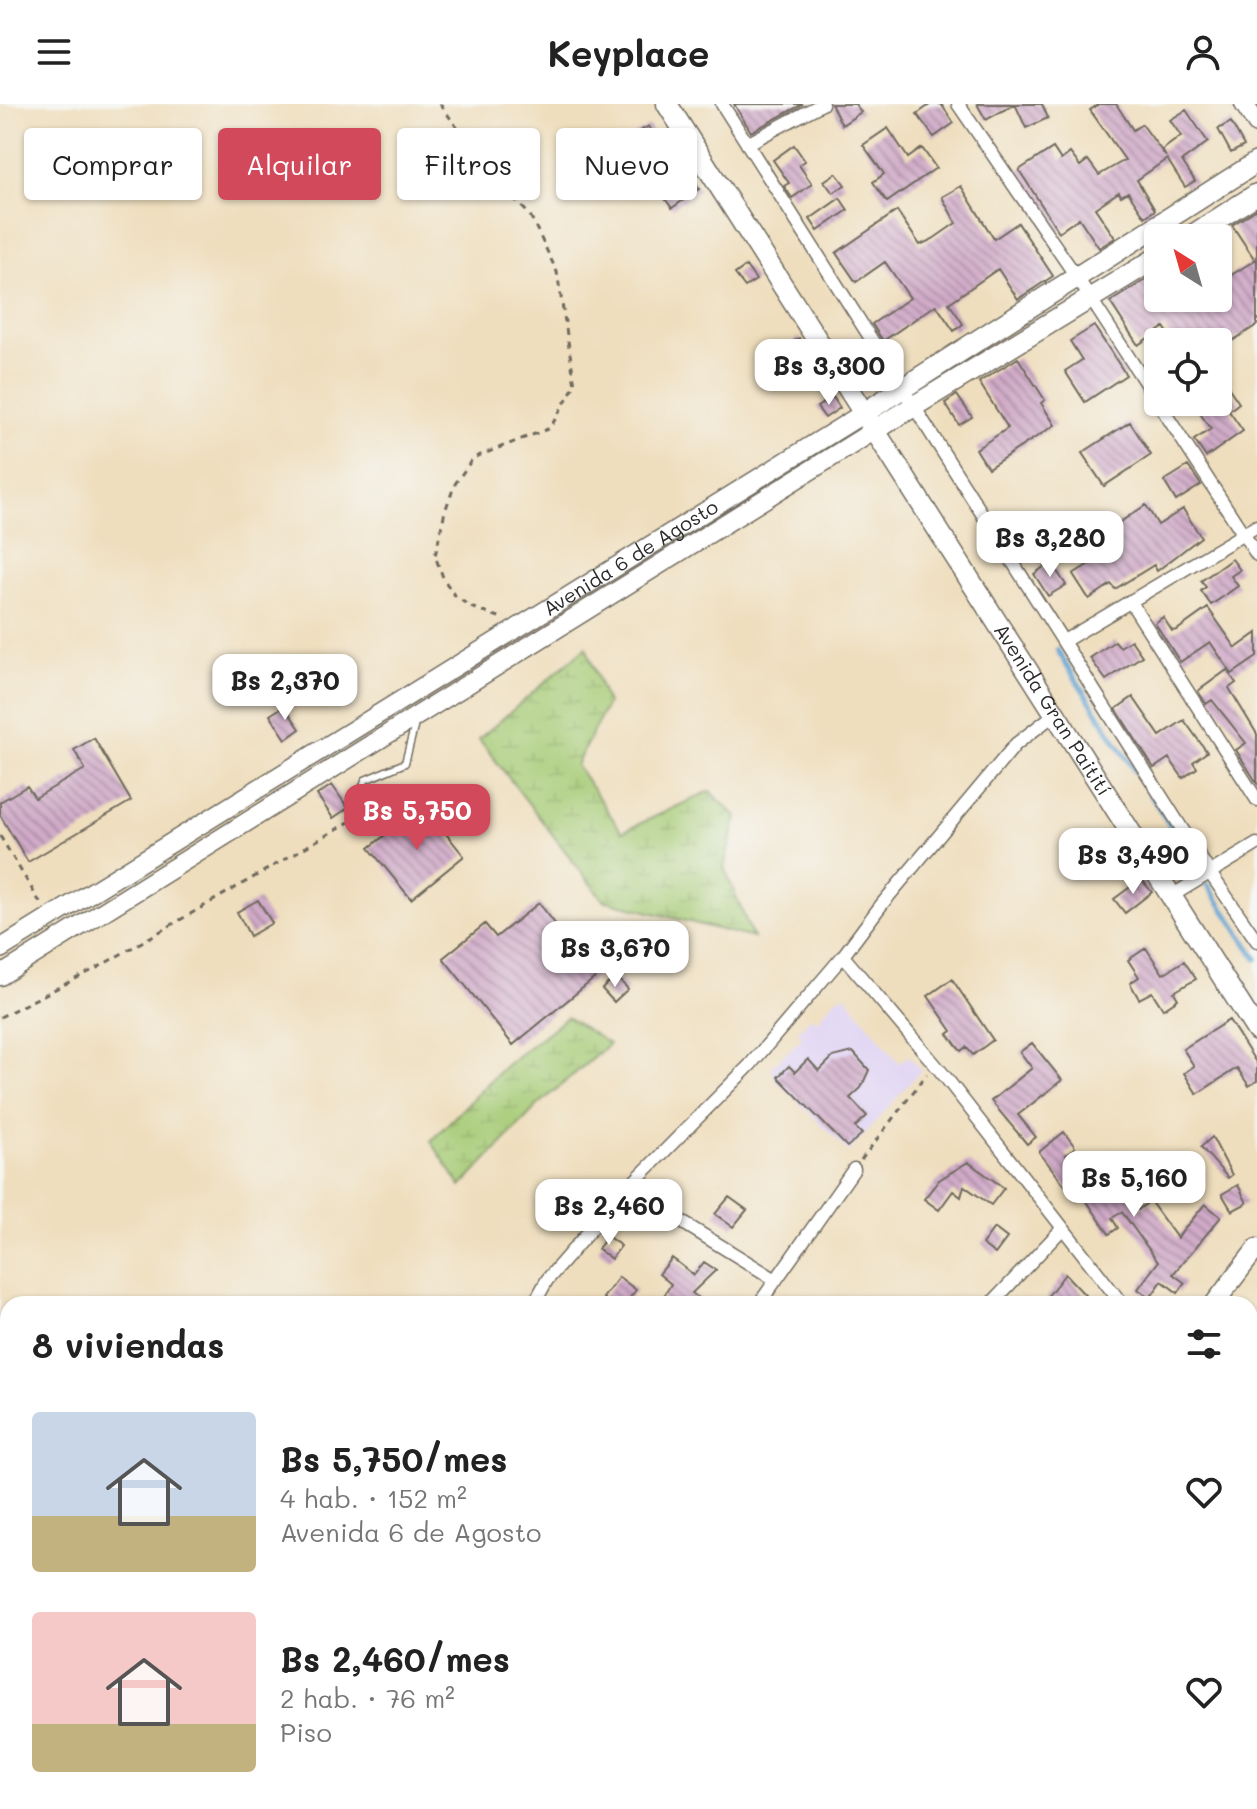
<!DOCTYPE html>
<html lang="es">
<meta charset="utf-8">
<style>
:root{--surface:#fff;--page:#f2f2f2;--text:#222;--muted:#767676;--accent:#d1495b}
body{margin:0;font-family:Mali,sans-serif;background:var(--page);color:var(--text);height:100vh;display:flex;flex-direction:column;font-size:30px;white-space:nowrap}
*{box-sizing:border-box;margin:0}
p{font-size:26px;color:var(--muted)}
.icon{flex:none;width:44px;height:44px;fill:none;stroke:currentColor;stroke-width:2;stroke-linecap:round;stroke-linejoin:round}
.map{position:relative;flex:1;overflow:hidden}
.drawer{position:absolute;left:0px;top:1192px;width:1258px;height:514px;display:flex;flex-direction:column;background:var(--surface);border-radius:24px 24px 0 0;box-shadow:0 2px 6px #0004}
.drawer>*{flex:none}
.top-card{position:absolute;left:24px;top:24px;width:800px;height:72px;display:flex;gap:16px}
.needle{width:52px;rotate:323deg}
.controls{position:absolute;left:1144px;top:120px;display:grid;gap:16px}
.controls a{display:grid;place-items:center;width:88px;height:88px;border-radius:8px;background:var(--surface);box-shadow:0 2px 6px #0004;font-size:40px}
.price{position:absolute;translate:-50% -68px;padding:0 18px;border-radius:16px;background:#fff;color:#222;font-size:26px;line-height:52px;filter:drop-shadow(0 2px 4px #0008)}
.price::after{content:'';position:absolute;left:50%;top:48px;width:24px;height:18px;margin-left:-12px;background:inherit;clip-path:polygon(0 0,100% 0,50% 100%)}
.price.current{background:var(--accent);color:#fff}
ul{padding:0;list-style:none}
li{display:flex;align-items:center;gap:24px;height:200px;padding:0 32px}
li span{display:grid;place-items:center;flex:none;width:224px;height:160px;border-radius:8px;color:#555}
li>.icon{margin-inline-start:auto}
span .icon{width:96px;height:96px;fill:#fffc;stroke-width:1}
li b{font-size:34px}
h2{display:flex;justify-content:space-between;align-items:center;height:96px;padding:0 32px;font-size:34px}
.chip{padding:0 28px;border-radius:8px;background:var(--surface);box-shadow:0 2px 6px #0004;font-size:28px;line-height:72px}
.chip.current{background:var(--accent);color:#fff}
header{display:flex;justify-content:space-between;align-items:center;height:104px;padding:0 32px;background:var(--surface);font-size:36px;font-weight:800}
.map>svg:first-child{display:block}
.built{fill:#e0d4f4}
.wetland{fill:url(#wetland-marsh);stroke:#687b50;stroke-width:2}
.water{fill:url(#water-ripples);stroke:#44667e;stroke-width:2}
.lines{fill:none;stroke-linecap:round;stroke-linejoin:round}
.stream{stroke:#5ea1d2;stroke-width:5}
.building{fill:url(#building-back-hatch)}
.lane-casing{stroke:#706a5e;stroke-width:9}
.street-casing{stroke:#706a5e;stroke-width:15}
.secondary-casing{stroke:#706a5e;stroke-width:21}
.primary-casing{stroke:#706a5e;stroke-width:23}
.path{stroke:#706a5e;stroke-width:3;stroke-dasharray:6 6;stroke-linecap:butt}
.lane{stroke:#fff;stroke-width:6}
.street{stroke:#fff;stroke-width:12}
.secondary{stroke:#fff;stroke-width:18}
.primary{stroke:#fff;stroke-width:20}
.labels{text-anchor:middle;stroke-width:8;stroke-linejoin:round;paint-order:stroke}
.street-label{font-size:20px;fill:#2b2b2b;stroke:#f6f6f2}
</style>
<header><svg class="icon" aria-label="menu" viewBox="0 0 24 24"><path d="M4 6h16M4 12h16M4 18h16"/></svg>Keyplace<svg class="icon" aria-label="person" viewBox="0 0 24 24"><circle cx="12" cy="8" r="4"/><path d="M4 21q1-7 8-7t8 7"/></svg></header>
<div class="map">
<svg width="1257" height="1705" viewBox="0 0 1257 1705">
<defs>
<pattern id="wetland-marsh" width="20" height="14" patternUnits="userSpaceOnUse" patternTransform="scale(2)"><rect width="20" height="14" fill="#a6cb75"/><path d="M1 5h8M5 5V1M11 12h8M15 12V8" fill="none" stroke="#8fae65"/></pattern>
<pattern id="water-ripples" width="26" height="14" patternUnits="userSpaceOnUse" patternTransform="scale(2)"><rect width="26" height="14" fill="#5ea1d2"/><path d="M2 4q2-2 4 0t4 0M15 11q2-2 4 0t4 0" fill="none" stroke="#4e83ab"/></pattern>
<pattern id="building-back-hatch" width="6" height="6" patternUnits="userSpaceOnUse" patternTransform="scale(2)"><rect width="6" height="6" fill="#d0aac8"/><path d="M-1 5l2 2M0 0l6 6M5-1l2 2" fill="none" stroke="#a98ba3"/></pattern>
</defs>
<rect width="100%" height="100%" fill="#f6f6f2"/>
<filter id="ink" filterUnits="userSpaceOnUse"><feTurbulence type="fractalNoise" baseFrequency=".0125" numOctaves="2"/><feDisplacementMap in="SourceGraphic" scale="16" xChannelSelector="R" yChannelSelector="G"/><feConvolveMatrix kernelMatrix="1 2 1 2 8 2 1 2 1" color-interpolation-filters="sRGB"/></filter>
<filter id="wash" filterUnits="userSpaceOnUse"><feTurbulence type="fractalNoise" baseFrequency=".006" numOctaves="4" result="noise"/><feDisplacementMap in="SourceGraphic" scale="32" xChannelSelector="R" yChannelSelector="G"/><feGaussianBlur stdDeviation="1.8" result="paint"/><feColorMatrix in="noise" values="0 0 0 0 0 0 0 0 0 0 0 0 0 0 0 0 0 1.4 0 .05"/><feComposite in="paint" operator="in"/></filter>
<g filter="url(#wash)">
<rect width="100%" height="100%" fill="#efdebd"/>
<path class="built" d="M 845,891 L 899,959 L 909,952 L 921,966 L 849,1048 L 775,975 L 771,963 L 802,934 L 798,927 L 811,913 L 817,917 L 836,894 Z"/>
<path class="wetland" d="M 586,543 L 607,600 L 576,661 L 622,728 L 710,687 L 737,713 L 724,763 L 753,834 L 603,796 L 479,635 Z
M 567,913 L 609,940 L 538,1001 L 461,1083 L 431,1037 L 505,962 Z
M 1257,1271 L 1257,1705 L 925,1705 L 926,1698 L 1250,1698 L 1250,1283 Z"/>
<path class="water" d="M 1257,1526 L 1257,1593 C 1246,1577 1244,1540 1257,1526 Z
M 936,1698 L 1116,1698 L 1119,1705 L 934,1705 Z"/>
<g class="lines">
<path class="stream" d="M 1057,546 L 1198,765
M 1207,780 L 1257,855"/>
</g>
<g id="blocks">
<path class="building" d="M 734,0 L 803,0 L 751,28 Z
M 831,0 L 855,0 L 861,8 L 842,21 Z
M 931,0 L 941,0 L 954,19 L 934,33 L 917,10 Z
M 977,0 L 1015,0 L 986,16 Z
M 1015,0 L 1042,0 L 1048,14 L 1026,24 Z
M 1099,0 L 1116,0 L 1133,26 L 1142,20 L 1166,53 L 1162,46 L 1181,32 L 1170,16 L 1186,6 L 1208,38 L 1182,57 L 1195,77 L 1185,83 L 1167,55 L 1137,76 L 1155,106 L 1145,113 L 1128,88 L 1121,92 L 1119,88 L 1095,104 L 1115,134 L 1099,144 L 1079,114 L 1059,128 L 1019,66 L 1053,44 L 1061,56 L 1070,49 L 1080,62 L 1088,56 L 1099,71 L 1125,56 L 1090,6 Z
M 1231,18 L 1244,42 L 1231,49 L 1218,25 Z
M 649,22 L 657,38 L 643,46 L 634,30 Z
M 888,24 L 908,54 L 922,44 L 936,64 L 887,98 L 873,78 L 884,70 L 863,41 Z
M 794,41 L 805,57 L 799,61 L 812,80 L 792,94 L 784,82 L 789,79 L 773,56 Z
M 682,60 L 699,85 L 672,104 L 663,92 L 681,80 L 671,67 Z
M 836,69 L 845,81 L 833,89 L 824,77 Z
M 961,82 L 994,135 L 1018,119 L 1053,172 L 1018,195 L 998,165 L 949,199 L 963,220 L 954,227 L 936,201 L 883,237 L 872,220 L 910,194 L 885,158 L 856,178 L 836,149 L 897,107 L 920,141 L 933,135 L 956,119 L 942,93 Z
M 840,94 L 848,106 L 818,127 L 810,115 Z
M 1257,105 L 1257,221 L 1218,246 L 1218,238 L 1174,238 L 1164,223 L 1138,241 L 1110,198 L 1158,168 L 1158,194 L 1218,194 L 1218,157 L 1228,173 L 1255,156 L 1232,121 Z
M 746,162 L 756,176 L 745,183 L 735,170 Z
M 1094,222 L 1126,271 L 1085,298 L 1065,267 L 1082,256 L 1070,237 Z
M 799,234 L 809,249 L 795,258 L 785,243 Z
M 1018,254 L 1045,296 L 1041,299 L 1055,321 L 988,364 L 976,345 L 1008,324 L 979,278 Z
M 1218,268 L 1239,299 L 1229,307 L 1243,327 L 1206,353 L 1194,336 L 1211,325 L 1199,308 L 1218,298 Z
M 957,291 L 972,313 L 959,321 L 945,299 Z
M 833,293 L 840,304 L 825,314 L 817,303 Z
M 1130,318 L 1151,351 L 1104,382 L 1082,349 Z
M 1188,362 L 1201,381 L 1176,397 L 1164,377 Z
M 1146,401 L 1158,421 L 1183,405 L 1201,433 L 1157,467 L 1154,461 L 1115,485 L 1111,480 L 1089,495 L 1073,470 L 1094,457 L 1080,435 L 1104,420 L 1108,426 Z
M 1232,455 L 1240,466 L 1231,472 L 1238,482 L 1211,501 L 1201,487 L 1206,483 L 1201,477 Z
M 1051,458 L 1066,481 L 1048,492 L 1034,470 Z
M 1208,504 L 1236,544 L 1257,529 L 1257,553 L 1232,570 L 1210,538 L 1180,558 L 1155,519 L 1163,513 L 1172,527 L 1177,526 Z
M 1131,536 L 1142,552 L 1106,576 L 1090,554 L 1115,537 L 1120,543 Z
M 1227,566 L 1236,579 L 1229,584 L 1257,630 L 1257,679 L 1236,646 L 1246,639 L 1212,596 L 1206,600 L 1198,587 Z
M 1133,593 L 1160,632 L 1184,616 L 1207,648 L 1193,658 L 1197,664 L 1183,674 L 1169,654 L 1154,664 L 1116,605 Z
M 284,602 L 300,625 L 286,635 L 270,611 Z
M 94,634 L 131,697 L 28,758 L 0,711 L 0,698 L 27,682 L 35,694 L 85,665 L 74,646 Z
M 332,681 L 348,704 L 333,714 L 317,691 Z
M 423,701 L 464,752 L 411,795 L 369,744 Z
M 1141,775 L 1152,788 L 1125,809 L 1114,795 Z
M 258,796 L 272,819 L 250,832 L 237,808 Z
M 539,799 L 596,873 L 513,941 L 443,854 L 485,820 L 496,833 Z
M 1146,844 L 1163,870 L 1184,857 L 1196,875 L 1174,888 L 1178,895 L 1163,905 L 1152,888 L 1139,895 L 1130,879 L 1139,873 L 1128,856 Z
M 616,872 L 628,885 L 614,898 L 602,885 Z
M 952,875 L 993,936 L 973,951 L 966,943 L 961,947 L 948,930 L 952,927 L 928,892 Z
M 1229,916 L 1257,960 L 1257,977 L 1249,982 L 1237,964 L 1197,990 L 1184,969 L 1194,962 L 1183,945 Z
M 1032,939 L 1062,976 L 1018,1011 L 1036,1033 L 1027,1040 L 991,997 L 1032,964 L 1020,948 Z
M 853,948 L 869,966 L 861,984 L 850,994 L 867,1012 L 855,1023 L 862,1030 L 847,1043 L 778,973 L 789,962 L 795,968 L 808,955 L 819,967 L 833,953 Z
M 1064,1028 L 1075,1043 L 1066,1051 L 1100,1094 L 1121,1080 L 1138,1106 L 1150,1097 L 1177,1134 L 1205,1100 L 1221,1113 L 1173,1170 L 1185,1179 L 1178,1189 L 1162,1177 L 1150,1194 L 1138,1185 L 1158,1158 L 1122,1108 L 1112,1114 L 1118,1124 L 1109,1130 L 1084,1093 L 1077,1097 L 1039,1048 Z
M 1212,1033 L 1232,1071 L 1228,1074 L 1201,1043 Z
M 968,1058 L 1004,1084 L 991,1101 L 964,1082 L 961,1093 L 953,1087 L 939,1106 L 924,1095 L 939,1076 Z
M 1238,1081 L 1247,1099 L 1232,1107 L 1222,1090 Z
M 729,1093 L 747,1106 L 733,1123 L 715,1110 Z
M 994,1124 L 1007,1134 L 995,1150 L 982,1140 Z
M 607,1132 L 621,1142 L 611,1155 L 598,1145 Z
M 672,1154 L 694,1171 L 704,1158 L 716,1166 L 692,1189 L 706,1200 L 672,1200 L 662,1195 L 671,1180 L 659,1170 Z
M 1065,1170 L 1085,1191 L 1078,1200 L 1057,1200 L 1047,1193 Z
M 619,1173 L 636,1186 L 625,1200 L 611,1200 L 603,1194 Z"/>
</g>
</g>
<g filter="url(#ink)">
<use href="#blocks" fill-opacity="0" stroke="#706a5e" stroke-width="2"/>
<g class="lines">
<g class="lane-casing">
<path id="lane" d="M 355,708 L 365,676 L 405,659 L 415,620"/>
</g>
<g class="street-casing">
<path id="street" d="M 722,0 L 1210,769 L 1257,837
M 958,0 L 1078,175 L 1257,451
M 747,40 L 822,0
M 1130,497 L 1257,696
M 1064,537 L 1257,422
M 1055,610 L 1016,640 L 882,800 L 843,852 L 943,970 L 1122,1200
M 1173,791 L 1257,740
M 628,1085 L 776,1176
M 534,1200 L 547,1176 L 617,1095 L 750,961 L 843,852
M 759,1200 L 854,1065
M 991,1200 L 1063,1124
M 0,1365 L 8,1376
M 189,1698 L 201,1705
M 475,1698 L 488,1705
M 773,1698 L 785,1705
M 377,1705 L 382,1698"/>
</g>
<g class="secondary-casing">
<g id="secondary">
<path d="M 1244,0 L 1257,20"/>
<path id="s1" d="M 0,845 L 864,309"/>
<path d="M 0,872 L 875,326"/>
<path d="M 1214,1200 L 1257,1144"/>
<path d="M 824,1705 L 830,1698"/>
</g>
</g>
<g class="primary-casing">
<g id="primary">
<path id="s2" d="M 667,0 L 1257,927"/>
<path d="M 1188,134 L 1257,90"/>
<path d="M 864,309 L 1257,58"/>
<path d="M 875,326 L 1158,153"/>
</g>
</g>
<path class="path" d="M 440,0 L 493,73 L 530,111 L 557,168 L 575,281 L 550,324 L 473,354 L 455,380 L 445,407 L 435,452 L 444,476 L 456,493 L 473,504 L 502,514
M 0,732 L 41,800
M 0,913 L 97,864 L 349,718
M 861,1056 L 927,970"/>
<use href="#lane" class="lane"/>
<use href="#street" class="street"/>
<use href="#secondary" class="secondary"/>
<use href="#primary" class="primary"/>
</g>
</g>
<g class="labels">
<g class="street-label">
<text dy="7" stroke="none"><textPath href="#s1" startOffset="742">Avenida 6 de Agosto</textPath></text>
<text dy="7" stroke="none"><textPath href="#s2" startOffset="718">Avenida Gran Paitití</textPath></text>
</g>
</g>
</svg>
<div class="controls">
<a><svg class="needle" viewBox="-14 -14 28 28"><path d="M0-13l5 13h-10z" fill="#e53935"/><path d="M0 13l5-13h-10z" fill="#767676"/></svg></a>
<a><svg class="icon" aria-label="locate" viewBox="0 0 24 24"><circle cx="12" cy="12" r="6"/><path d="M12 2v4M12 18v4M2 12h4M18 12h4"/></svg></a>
</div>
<b class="price" style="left:829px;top:303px">Bs 3,300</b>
<b class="price" style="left:1050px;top:475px">Bs 3,280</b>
<b class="price" style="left:285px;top:618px">Bs 2,370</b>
<b class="price current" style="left:417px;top:748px">Bs 5,750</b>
<b class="price" style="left:1133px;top:792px">Bs 3,490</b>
<b class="price" style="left:615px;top:885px">Bs 3,670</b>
<b class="price" style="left:1134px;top:1115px">Bs 5,160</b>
<b class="price" style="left:609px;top:1143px">Bs 2,460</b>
<div class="top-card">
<a class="chip">Comprar</a>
<a class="chip current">Alquilar</a>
<a class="chip">Filtros</a>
<a class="chip">Nuevo</a>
</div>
<section class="drawer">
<h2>8 viviendas<svg class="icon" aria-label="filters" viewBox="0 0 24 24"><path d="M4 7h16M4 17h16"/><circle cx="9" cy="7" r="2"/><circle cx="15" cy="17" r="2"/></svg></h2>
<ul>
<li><span style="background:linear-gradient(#c9d6e8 65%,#c2b280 0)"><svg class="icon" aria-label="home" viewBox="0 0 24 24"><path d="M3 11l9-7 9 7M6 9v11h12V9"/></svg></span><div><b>Bs 5,750/mes</b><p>4 hab. · 152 m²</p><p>Avenida 6 de Agosto</p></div><svg class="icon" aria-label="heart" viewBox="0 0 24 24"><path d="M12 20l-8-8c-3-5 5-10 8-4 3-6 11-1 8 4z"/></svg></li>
<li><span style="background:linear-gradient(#f6c9c9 70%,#c2b280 0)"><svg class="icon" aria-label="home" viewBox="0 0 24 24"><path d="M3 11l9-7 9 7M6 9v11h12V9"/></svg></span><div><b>Bs 2,460/mes</b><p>2 hab. · 76 m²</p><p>Piso</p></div><svg class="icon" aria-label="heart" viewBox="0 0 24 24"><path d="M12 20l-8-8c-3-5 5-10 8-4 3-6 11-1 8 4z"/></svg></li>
</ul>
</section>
</div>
